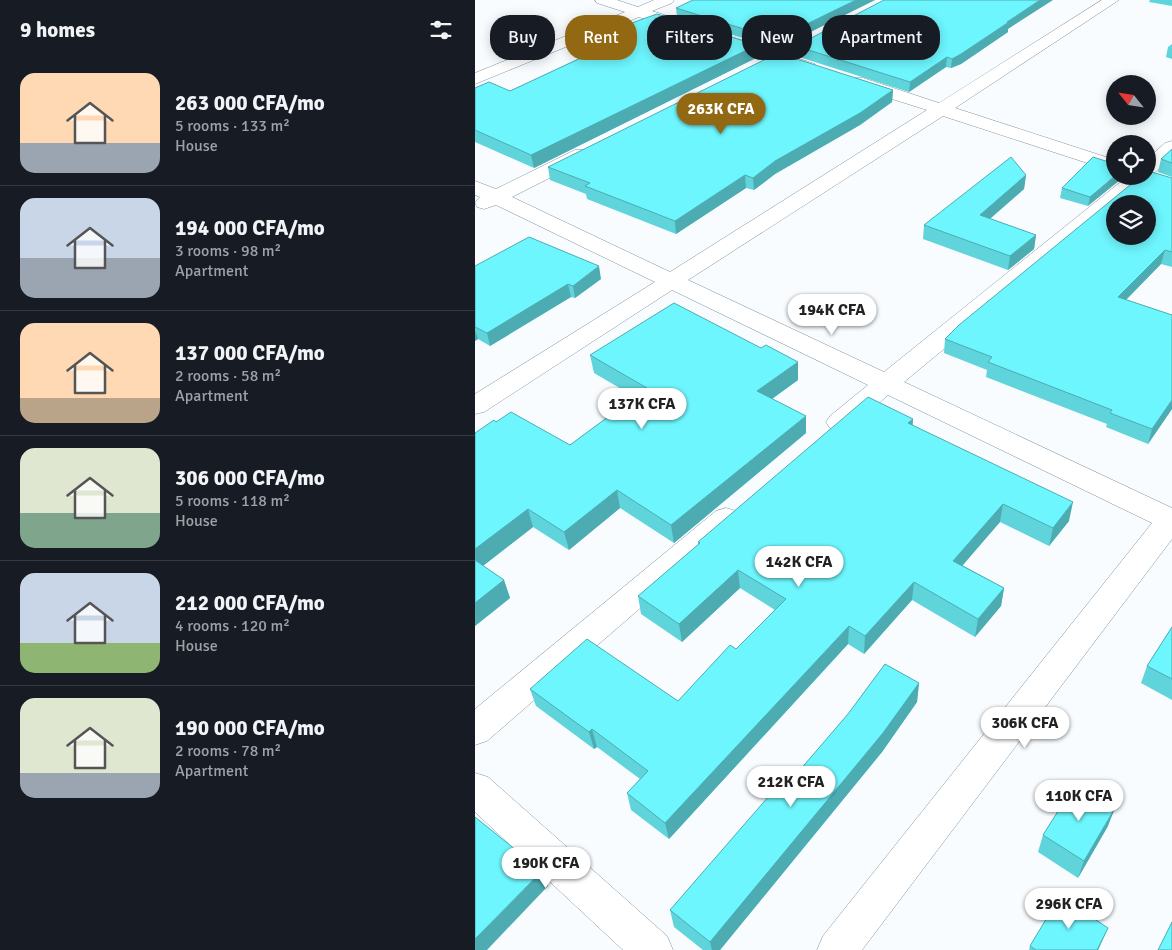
<!DOCTYPE html>
<meta charset="utf-8">
<style>
:root{--surface:#171b24;--page:#242831;--text:#f1f3f6;--muted:#9ea1a6;--line:#363941;--accent:#926912}
body{margin:0;font-family:Signika,sans-serif;background:var(--page);color:var(--text);height:100vh;display:flex;flex-direction:column;font-size:19px;white-space:nowrap}
*{box-sizing:border-box;margin:0}
p{font-size:16px;color:var(--muted)}
.icon{flex:none;width:28px;height:28px;fill:none;stroke:currentColor;stroke-width:2;stroke-linecap:round;stroke-linejoin:round}
.map{position:relative;flex:1;overflow:hidden}
.side{display:flex;flex-direction:column;background:var(--surface);width:475px}
.side>*{flex:none}
.hud{position:absolute;left:15px;top:15px;width:475px;height:45px;display:flex;gap:10px}
.needle{width:32px;rotate:300deg}
.controls{position:absolute;left:631px;top:75px;display:grid;gap:10px}
.controls a{display:grid;place-items:center;width:50px;height:50px;border-radius:50%;background:var(--surface);box-shadow:0 2px 12px #0003;font-size:25px}
.price{position:absolute;translate:-50% -42px;padding:0 11px;border-radius:18px;background:#fff;color:#222;font-size:16px;line-height:32px;filter:drop-shadow(0 1px 2px #0008)}
.price::after{content:'';position:absolute;left:50%;top:30px;width:15px;height:11px;margin-left:-8px;background:inherit;clip-path:polygon(0 0,100% 0,50% 100%)}
.price.on{background:var(--accent);color:#fff}
ul{padding:0;list-style:none}
li{display:flex;align-items:center;gap:15px;height:125px;padding:0 20px}
li+li{border-top:1px solid var(--line)}
li span{display:grid;place-items:center;flex:none;width:140px;height:100px;border-radius:15px;color:#555}
li>.icon{margin-inline-start:auto}
span .icon{width:60px;height:60px;fill:#fffc;stroke-width:1}
li b{font-size:21px}
h2{display:flex;justify-content:space-between;align-items:center;height:60px;padding:0 20px;font-size:21px}
.pill{padding:0 18px;border-radius:20px;background:var(--surface);box-shadow:0 2px 12px #0003;font-size:18px;line-height:45px}
.pill.on{background:var(--accent);color:#fff}
main{display:flex;flex:1;min-height:0}
.map>svg:first-child{display:block}
.lines{fill:none;stroke-linecap:round;stroke-linejoin:round}
.minor-casing{stroke:#7e94a0;stroke-width:1}
.minor{fill:#fff;fill-rule:evenodd}
.wall{fill:#5fd4da}
.shaded-wall{fill:#4dacb2}
.building{fill:#6ef6fe;stroke:#4dacb2;fill-rule:evenodd}
</style>
<main>
<section class="side">
<h2>9 homes<svg class="icon" aria-label="filters" viewBox="0 0 24 24"><path d="M4 7h16M4 17h16"/><circle cx="9" cy="7" r="2"/><circle cx="15" cy="17" r="2"/></svg></h2>
<ul>
<li><span style="background:linear-gradient(#ffd9b3 70%,#9aa5b1 0)"><svg class="icon" aria-label="home" viewBox="0 0 24 24"><path d="M3 11l9-7 9 7M6 9v11h12V9"/></svg></span><div><b>263 000 CFA/mo</b><p>5 rooms · 133 m²</p><p>House</p></div></li>
<li><span style="background:linear-gradient(#c9d6e8 60%,#9aa5b1 0)"><svg class="icon" aria-label="home" viewBox="0 0 24 24"><path d="M3 11l9-7 9 7M6 9v11h12V9"/></svg></span><div><b>194 000 CFA/mo</b><p>3 rooms · 98 m²</p><p>Apartment</p></div></li>
<li><span style="background:linear-gradient(#ffd9b3 75%,#b9a48a 0)"><svg class="icon" aria-label="home" viewBox="0 0 24 24"><path d="M3 11l9-7 9 7M6 9v11h12V9"/></svg></span><div><b>137 000 CFA/mo</b><p>2 rooms · 58 m²</p><p>Apartment</p></div></li>
<li><span style="background:linear-gradient(#dfe7d0 65%,#7fa58c 0)"><svg class="icon" aria-label="home" viewBox="0 0 24 24"><path d="M3 11l9-7 9 7M6 9v11h12V9"/></svg></span><div><b>306 000 CFA/mo</b><p>5 rooms · 118 m²</p><p>House</p></div></li>
<li><span style="background:linear-gradient(#c9d6e8 70%,#8fb573 0)"><svg class="icon" aria-label="home" viewBox="0 0 24 24"><path d="M3 11l9-7 9 7M6 9v11h12V9"/></svg></span><div><b>212 000 CFA/mo</b><p>4 rooms · 120 m²</p><p>House</p></div></li>
<li><span style="background:linear-gradient(#dfe7d0 75%,#9aa5b1 0)"><svg class="icon" aria-label="home" viewBox="0 0 24 24"><path d="M3 11l9-7 9 7M6 9v11h12V9"/></svg></span><div><b>190 000 CFA/mo</b><p>2 rooms · 78 m²</p><p>Apartment</p></div></li>
</ul>
</section>
<div class="map">
<svg width="697" height="950" viewBox="0 0 697 950">
<rect width="100%" height="100%" fill="#f8fcff"/>
<g class="lines">
<g class="minor-casing">
<path id="minor" d="M 120,0 L 142,0 L 163,7 L 179,0 L 199,0 L 197,3 L 177,11 L 340,64 L 342,67 L 340,70 L 328,70 L 164,17 L 0,84 L 0,73 L 150,12 L 122,3 Z
M 627,0 L 644,0 L 480,108 L 640,160 L 640,172 L 468,116 L 213,280 L 409,372 L 653,176 L 672,176 L 672,159 L 690,143 L 697,141 L 697,157 L 679,173 L 674,174 L 672,180 L 643,204 L 640,204 L 640,207 L 429,382 L 697,508 L 697,539 L 387,950 L 342,950 L 348,936 L 677,523 L 413,395 C 397,408 377,434 355,428 L 351,422 L 355,416 L 393,385 L 197,290 L 9,412 L 0,414 L 0,394 L 180,282 L 21,205 L 9,209 L 2,207 L 0,202 L 5,197 L 0,195 L 0,181 L 21,189 L 100,150 L 114,150 L 116,154 L 114,158 L 37,197 L 195,272 L 452,110 L 376,86 L 374,82 L 376,78 L 388,78 L 464,103 Z
M 251,508 L 261,511 L 265,518 L 261,525 L 12,741 L 0,745 L 0,709 L 241,511 Z
M 0,773 L 13,777 L 192,936 L 198,950 L 148,950 L 0,812 Z"/>
</g>
<use href="#minor" class="minor"/>
</g>
<path class="wall" d="M 400,0 L 301,49 L 202,17 L 201,8 Z
M 675,0 L 697,0 L 697,6 L 674,2 Z
M 533,29 L 533,32 L 486,64 L 476,68 L 471,67 L 434,92 L 321,56 L 321,46 Z
M 137,30 L 283,57 L 59,168 L 0,142 L 0,88 L 35,91 L 139,42 L 138,42 Z
M 697,44 L 697,59 L 691,57 L 693,47 Z
M 418,90 L 417,102 L 385,125 L 300,174 L 279,190 L 271,188 L 201,234 L 112,199 L 111,194 L 75,180 L 73,167 Z
M 697,149 L 697,177 L 683,172 L 686,159 Z
M 640,164 L 613,206 L 585,198 L 587,188 Z
M 551,175 L 549,189 L 515,219 L 561,235 L 559,249 L 533,270 L 448,239 L 449,225 Z
M 697,178 L 697,267 L 686,264 L 651,300 L 697,409 L 673,444 L 631,427 L 632,424 L 511,377 L 512,370 L 469,353 L 470,339 Z
M 0,266 L 126,279 L 100,298 L 96,297 L 15,346 L 3,339 L 0,341 Z
M 286,348 L 323,362 L 323,380 L 297,399 L 331,433 L 199,543 L 145,508 L 94,550 L 58,527 L 8,566 L 29,580 L 35,598 L 0,626 L 0,433 L 21,422 L 95,445 L 160,397 L 119,373 L 115,355 Z
M 438,419 L 437,425 L 594,521 L 574,546 L 525,522 L 487,565 L 529,588 L 526,606 L 500,637 L 437,600 L 389,654 L 373,644 L 194,839 L 156,810 L 152,793 L 165,779 L 122,747 L 119,749 L 61,706 L 55,689 L 203,701 L 261,649 L 300,610 L 265,588 L 207,642 L 166,614 L 163,596 L 223,545 L 223,542 Z
M 697,627 L 697,700 L 666,683 L 672,666 Z
M 444,683 L 442,702 L 407,752 L 245,950 L 228,950 L 199,927 L 195,910 L 312,785 Z
M 633,826 L 603,878 L 563,852 L 568,835 Z
M 633,928 L 623,950 L 554,950 L 555,946 Z"/>
<path class="shaded-wall" d="M 381,0 L 400,0 L 301,49 L 301,39 Z
M 565,0 L 578,0 L 533,29 L 533,32 L 486,64 L 476,68 L 477,59 Z
M 282,45 L 283,57 L 59,168 L 56,155 Z
M 472,57 L 471,67 L 434,92 L 435,82 Z
M 418,90 L 417,102 L 385,125 L 300,174 L 279,190 L 278,178 L 300,161 Z
M 270,175 L 271,188 L 201,234 L 200,221 Z
M 551,175 L 549,189 L 503,229 L 505,215 Z
M 640,176 L 650,176 L 613,206 L 615,197 Z
M 561,235 L 559,249 L 533,270 L 535,256 Z
M 690,250 L 686,264 L 640,311 L 643,297 Z
M 124,266 L 126,279 L 100,298 L 98,286 Z
M 93,284 L 96,297 L 15,346 L 12,333 Z
M 0,330 L 3,339 L 0,341 Z
M 323,362 L 323,380 L 283,409 L 282,391 Z
M 697,400 L 697,409 L 673,444 L 677,429 Z
M 331,416 L 331,433 L 199,543 L 196,525 Z
M 438,419 L 437,437 L 433,423 Z
M 142,490 L 145,508 L 94,550 L 89,532 Z
M 598,502 L 594,521 L 574,546 L 578,528 Z
M 528,504 L 525,522 L 476,579 L 478,561 Z
M 53,509 L 58,527 L 0,572 L 0,549 Z
M 263,570 L 265,588 L 207,642 L 204,624 Z
M 29,580 L 35,598 L 0,626 L 0,603 Z
M 439,582 L 437,600 L 389,654 L 390,636 Z
M 529,588 L 526,606 L 500,637 L 503,619 Z
M 374,626 L 373,644 L 194,839 L 190,823 Z
M 444,683 L 442,702 L 407,752 L 245,950 L 237,950 L 235,942 Z
M 117,729 L 122,747 L 119,749 L 114,732 Z
M 640,808 L 633,826 L 603,878 L 609,861 Z
M 67,871 L 73,886 L 12,950 L 0,950 L 0,939 Z
M 633,928 L 623,950 L 622,950 Z"/>
<path class="building" d="M 218,0 L 381,0 L 301,39 L 201,8 Z
M 409,0 L 565,0 L 532,22 L 534,22 L 486,54 L 477,59 L 472,57 L 435,82 L 321,46 Z
M 182,14 L 282,45 L 56,155 L 0,130 L 0,88 L 14,82 L 35,91 L 153,36 L 137,30 Z
M 303,53 L 418,90 L 385,113 L 300,161 L 278,178 L 270,175 L 200,221 L 110,186 L 115,183 L 73,167 Z
M 697,149 L 697,163 L 686,159 Z
M 536,157 L 551,175 L 505,215 L 561,235 L 535,256 L 449,225 Z
M 618,157 L 640,164 L 640,176 L 615,197 L 587,188 Z
M 673,171 L 697,178 L 697,252 L 690,250 L 643,297 L 697,315 L 697,400 L 677,429 L 635,413 L 637,410 L 513,362 L 517,357 L 470,339 L 484,325 L 666,176 L 672,176 ZM 640,204 L 672,204 L 672,236 L 640,236 Z
M 54,237 L 124,266 L 98,286 L 93,284 L 12,333 L 0,327 L 0,266 Z
M 199,303 L 286,348 L 291,345 L 323,362 L 282,391 L 331,416 L 196,525 L 142,490 L 89,532 L 53,509 L 0,549 L 0,433 L 19,420 L 21,422 L 36,412 L 95,445 L 172,388 L 115,355 Z
M 393,397 L 438,419 L 433,423 L 598,502 L 578,528 L 528,504 L 478,561 L 529,588 L 503,619 L 439,582 L 390,636 L 374,626 L 190,823 L 152,793 L 173,771 L 117,729 L 114,732 L 55,689 L 112,639 L 203,701 L 255,645 L 261,649 L 311,599 L 263,570 L 204,624 L 163,596 L 225,543 L 223,542 Z
M 0,560 L 29,580 L 0,603 Z
M 697,627 L 697,679 L 672,666 Z
M 410,664 L 444,683 L 408,733 L 235,942 L 195,910 L 307,781 L 312,785 L 373,714 Z
M 600,784 L 640,808 L 609,861 L 568,835 Z
M 0,817 L 67,871 L 0,939 Z
M 585,896 L 633,928 L 622,950 L 561,950 L 555,946 Z
M 697,922 L 697,950 L 683,950 Z"/>
</svg>
<div class="controls">
<a><svg class="needle" viewBox="-14 -14 28 28"><path d="M0-13l5 13h-10z" fill="#e53935"/><path d="M0 13l5-13h-10z" fill="#9ea1a6"/></svg></a>
<a><svg class="icon" aria-label="locate" viewBox="0 0 24 24"><circle cx="12" cy="12" r="6"/><path d="M12 2v4M12 18v4M2 12h4M18 12h4"/></svg></a>
<a><svg class="icon" aria-label="layers" viewBox="0 0 24 24"><path d="M12 4l9 5-9 5-9-5zM3 14l9 5 9-5"/></svg></a>
</div>
<b class="price on" style="left:246px;top:135px">263K CFA</b>
<b class="price" style="left:357px;top:336px">194K CFA</b>
<b class="price" style="left:167px;top:430px">137K CFA</b>
<b class="price" style="left:324px;top:588px">142K CFA</b>
<b class="price" style="left:550px;top:749px">306K CFA</b>
<b class="price" style="left:316px;top:808px">212K CFA</b>
<b class="price" style="left:604px;top:822px">110K CFA</b>
<b class="price" style="left:71px;top:889px">190K CFA</b>
<b class="price" style="left:594px;top:930px">296K CFA</b>
<div class="hud">
<a class="pill">Buy</a>
<a class="pill on">Rent</a>
<a class="pill">Filters</a>
<a class="pill">New</a>
<a class="pill">Apartment</a>
</div>
</div>
</main>
